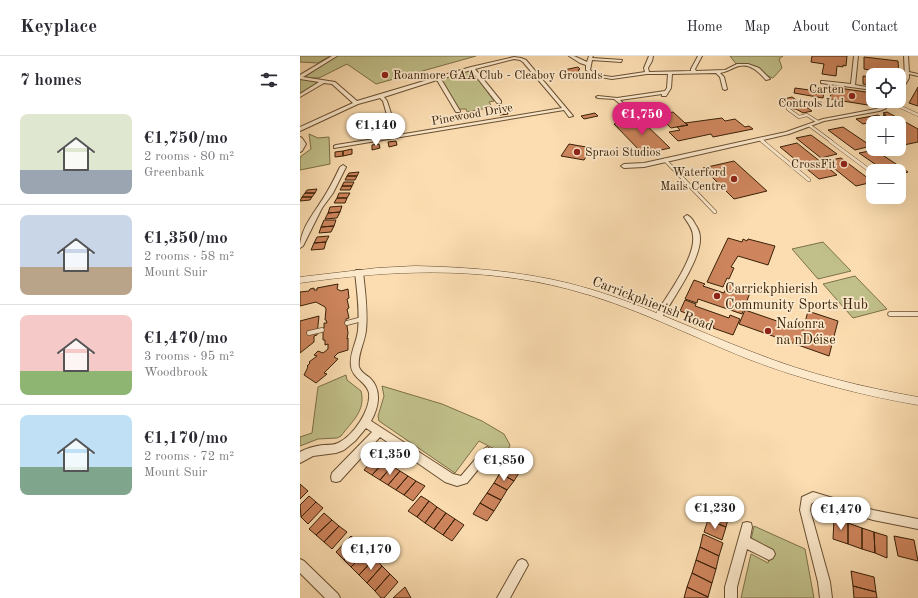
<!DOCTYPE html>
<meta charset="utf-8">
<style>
:root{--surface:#fff;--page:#f2f2f3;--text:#2b2b33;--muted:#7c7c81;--line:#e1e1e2;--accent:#db2777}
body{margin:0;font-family:"Old Standard TT",serif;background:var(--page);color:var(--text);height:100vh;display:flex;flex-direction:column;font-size:15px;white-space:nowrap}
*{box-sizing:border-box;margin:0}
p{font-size:13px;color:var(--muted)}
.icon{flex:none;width:22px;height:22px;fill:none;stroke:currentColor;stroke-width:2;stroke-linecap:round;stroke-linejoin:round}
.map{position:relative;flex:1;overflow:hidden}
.details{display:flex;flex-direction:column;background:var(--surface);width:300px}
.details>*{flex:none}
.controls{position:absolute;left:566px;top:12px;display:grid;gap:8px}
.controls a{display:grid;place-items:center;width:40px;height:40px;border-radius:8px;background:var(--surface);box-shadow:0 4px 16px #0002;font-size:20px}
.price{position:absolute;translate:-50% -34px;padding:0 9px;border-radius:14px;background:#fff;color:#222;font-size:13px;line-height:26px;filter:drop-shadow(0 1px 2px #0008)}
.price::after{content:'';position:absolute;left:50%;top:24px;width:12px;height:9px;margin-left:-6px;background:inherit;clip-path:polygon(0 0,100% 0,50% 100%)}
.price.current{background:var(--accent);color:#fff}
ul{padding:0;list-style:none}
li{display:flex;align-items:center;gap:12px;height:100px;padding:0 20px}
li+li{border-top:1px solid var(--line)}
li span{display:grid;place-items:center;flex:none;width:112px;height:80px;border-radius:8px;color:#555}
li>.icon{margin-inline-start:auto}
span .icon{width:48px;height:48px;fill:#fffc;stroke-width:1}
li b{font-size:17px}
h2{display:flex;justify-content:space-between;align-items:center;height:48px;padding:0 20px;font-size:17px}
header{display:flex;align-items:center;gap:24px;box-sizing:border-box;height:56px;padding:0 20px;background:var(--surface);border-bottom:1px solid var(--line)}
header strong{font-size:19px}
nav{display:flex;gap:22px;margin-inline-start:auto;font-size:14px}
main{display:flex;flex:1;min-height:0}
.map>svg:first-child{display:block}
.green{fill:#c1c08a;stroke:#7c7048}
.building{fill:#ce855d;stroke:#382007}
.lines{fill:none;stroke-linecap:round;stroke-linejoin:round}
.service-far2-casing{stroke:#694f32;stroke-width:3.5}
.service-far1-casing{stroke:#694f32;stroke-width:4}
.service-casing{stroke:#694f32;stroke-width:5.5}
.minor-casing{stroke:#694f32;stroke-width:2}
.tertiary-casing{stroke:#694f32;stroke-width:1}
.service-far2{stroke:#fce9cc;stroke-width:2.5}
.service-far1{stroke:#fce9cc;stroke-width:3}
.service{stroke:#fce9cc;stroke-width:4}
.minor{fill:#fce9cc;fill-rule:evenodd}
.tertiary{fill:#fce9cc;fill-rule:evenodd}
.poi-dot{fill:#8f2418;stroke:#fce9cc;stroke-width:1.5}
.labels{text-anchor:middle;stroke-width:3.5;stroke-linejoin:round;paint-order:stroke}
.far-poi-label{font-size:12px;fill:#382007;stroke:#fce9cc;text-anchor:end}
.far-street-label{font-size:12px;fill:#382007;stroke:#fce9cc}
.poi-label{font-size:14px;fill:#382007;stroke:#fce9cc;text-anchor:start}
.street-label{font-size:14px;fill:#382007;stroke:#fce9cc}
</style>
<header>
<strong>Keyplace</strong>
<nav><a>Home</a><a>Map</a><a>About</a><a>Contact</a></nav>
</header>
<main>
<section class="details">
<h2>7 homes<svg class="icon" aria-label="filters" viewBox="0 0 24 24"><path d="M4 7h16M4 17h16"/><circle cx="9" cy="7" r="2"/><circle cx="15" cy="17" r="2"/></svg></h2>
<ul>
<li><span style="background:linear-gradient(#dfe7d0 70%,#9aa5b1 0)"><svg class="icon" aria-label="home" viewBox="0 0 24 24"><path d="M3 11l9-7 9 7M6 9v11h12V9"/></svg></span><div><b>€1,750/mo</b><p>2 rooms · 80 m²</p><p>Greenbank</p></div></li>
<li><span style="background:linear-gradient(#c9d6e8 65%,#b9a48a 0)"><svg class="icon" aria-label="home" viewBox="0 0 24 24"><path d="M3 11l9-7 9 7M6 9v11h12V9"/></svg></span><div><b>€1,350/mo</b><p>2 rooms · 58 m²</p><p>Mount Suir</p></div></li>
<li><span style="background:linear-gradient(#f6c9c9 70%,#8fb573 0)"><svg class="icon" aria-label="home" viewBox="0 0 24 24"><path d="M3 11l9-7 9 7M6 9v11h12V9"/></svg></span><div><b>€1,470/mo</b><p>3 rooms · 95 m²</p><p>Woodbrook</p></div></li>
<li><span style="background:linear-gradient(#bfe0f5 65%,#7fa58c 0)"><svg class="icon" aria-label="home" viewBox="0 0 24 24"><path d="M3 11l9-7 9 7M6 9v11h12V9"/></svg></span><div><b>€1,170/mo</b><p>2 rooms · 72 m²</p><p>Mount Suir</p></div></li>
</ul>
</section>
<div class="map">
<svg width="618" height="542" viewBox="0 0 618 542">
<rect width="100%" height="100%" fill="#fbddb1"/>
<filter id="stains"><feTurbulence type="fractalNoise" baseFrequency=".005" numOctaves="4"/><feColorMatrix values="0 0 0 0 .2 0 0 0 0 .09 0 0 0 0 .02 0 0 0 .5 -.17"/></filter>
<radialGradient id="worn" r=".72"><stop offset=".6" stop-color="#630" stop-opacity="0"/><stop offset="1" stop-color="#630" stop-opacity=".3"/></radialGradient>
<path class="green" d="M 0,0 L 30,0 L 18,7 L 0,6 Z
M 37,0 L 176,0 L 76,28 L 47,8 L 19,22 L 8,22 L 6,20 Z
M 430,0 L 483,0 L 479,3 L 482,12 L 473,22 C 457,17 459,5 437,9 Z
M 168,14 L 172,15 L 194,45 L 189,46 L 192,51 L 167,56 L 166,53 L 158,53 L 141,23 Z
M 0,23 L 17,25 L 19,26 L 0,38 Z
M 9,78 L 18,82 L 29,81 L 30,108 L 0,114 L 0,101 L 11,93 Z
M 523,186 L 551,215 L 518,223 L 492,193 Z
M 555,220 L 587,253 L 553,262 L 523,228 Z
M 46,319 L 47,324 L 61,335 C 66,355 52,365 41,380 L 37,382 L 18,383 L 0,390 L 0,381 L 12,377 L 18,331 Z
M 82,330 L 142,348 L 182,365 L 204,378 L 210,389 L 206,399 L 179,385 L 155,417 L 79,365 L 78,360 L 84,340 Z
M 454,470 L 505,493 L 514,542 L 441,542 L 451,498 L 468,507 L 472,495 L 451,484 Z"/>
<path class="building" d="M 512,0 L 547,0 L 546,10 L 543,9 L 543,11 L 537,10 L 536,20 L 522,18 L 524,8 L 511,6 Z
M 564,1 L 598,5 L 599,20 L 564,13 Z
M 278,11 L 280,13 L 278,14 L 280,16 L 271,18 L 264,14 Z
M 563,20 L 573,21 L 572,29 L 563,28 Z
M 532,31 L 573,37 L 574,50 L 530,43 Z
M 618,31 L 618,50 L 609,47 Z
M 495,32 L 524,36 L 523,42 L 494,37 Z
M 492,41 L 512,55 L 503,57 L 496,53 L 494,53 L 480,44 Z
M 204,50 L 208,58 L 200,59 L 197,53 L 203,54 L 202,51 Z
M 373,56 L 385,67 L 388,69 L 371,72 L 357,59 Z
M 587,56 L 618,73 L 618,86 L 599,90 L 599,67 L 572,66 L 563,68 L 556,63 L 578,59 L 589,66 L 595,65 L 583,59 L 586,59 L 583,57 Z
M 295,57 L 298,60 L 284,63 L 281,60 Z
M 339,62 L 370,92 L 343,98 L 314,68 Z
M 422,62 L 425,65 L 435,63 L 445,71 L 449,70 L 453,73 L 413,81 L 411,78 L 378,85 L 369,76 L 380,74 L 377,71 L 388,69 L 385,67 Z
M 543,71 L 571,90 L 555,94 L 528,74 Z
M 511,79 L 537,98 L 521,102 L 496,82 Z
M 96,85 L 97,89 L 89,91 L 88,86 Z
M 497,87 L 537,119 L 519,123 L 480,91 Z
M 79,88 L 80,92 L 72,94 L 72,89 Z
M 269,88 L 292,92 L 284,104 L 261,100 Z
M 52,93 L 52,98 L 43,100 L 43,95 Z
M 575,94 L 608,116 L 599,119 L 599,115 L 585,115 L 559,97 Z
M 43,95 L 43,100 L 35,101 L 35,96 Z
M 541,102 L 573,126 L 556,130 L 525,105 Z
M 434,105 L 467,135 L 434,143 L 403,112 Z
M 59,116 L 57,120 L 47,120 L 49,117 Z
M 47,120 L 57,120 L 55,124 L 45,124 Z
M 44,126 L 54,126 L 52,130 L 42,130 Z
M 42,130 L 52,130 L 50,134 L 40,134 Z
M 17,133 L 15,137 L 5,137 L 7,134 Z
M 5,137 L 15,137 L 12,141 L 2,141 Z
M 39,137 L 50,137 L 47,142 L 37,142 Z
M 2,141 L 12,141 L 10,144 L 0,145 Z
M 37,142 L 47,142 L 45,147 L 34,147 Z
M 42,150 L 40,156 L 28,157 L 30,151 Z
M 40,156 L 37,162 L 25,163 L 28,157 Z
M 24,164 L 36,164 L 34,170 L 21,171 Z
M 34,170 L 31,176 L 19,177 L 21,171 Z
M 29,180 L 26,186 L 14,187 L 17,181 Z
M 428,182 L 442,186 L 443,183 L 447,185 L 448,183 L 475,190 L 468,209 L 438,200 L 431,211 L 434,212 L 429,223 L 427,222 L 423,231 L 407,226 Z
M 26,186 L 24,193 L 11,194 L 14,187 Z
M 394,224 L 405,228 L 403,230 L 424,237 L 428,227 L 451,234 L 442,258 L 398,243 L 397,247 L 385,243 Z
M 38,228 L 37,233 L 41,235 L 48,233 L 49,242 L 47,243 L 49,252 L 47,253 L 49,262 L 46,263 L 48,277 L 47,283 L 48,282 L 48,294 L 38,297 L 34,301 L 38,303 L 24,317 L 27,318 L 16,327 L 4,319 L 8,311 L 7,310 L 10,307 L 9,306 L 17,300 L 14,299 L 18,295 L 23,297 L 28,293 L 28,288 L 25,289 L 25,284 L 23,284 L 23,272 L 24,272 L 24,267 L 27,267 L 26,264 L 25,264 L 26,253 L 25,251 L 16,246 L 0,250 L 0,236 L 9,235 L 10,233 L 14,232 L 14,234 L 17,234 L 17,232 Z
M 385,244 L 396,248 L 395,250 L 429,262 L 430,259 L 440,263 L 433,279 L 413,272 L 414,270 L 390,261 L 391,259 L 380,255 Z
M 445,254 L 503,274 L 508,255 L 538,265 L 529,300 L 439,268 Z
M 19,260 L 17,279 L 14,280 L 14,286 L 0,297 L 0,265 Z
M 76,400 L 85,405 L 72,419 L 64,414 Z
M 85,405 L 92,410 L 80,424 L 72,419 Z
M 206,408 L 220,415 L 214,425 L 200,417 Z
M 92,410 L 100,415 L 88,429 L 80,424 Z
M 100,415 L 108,420 L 96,434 L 88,429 Z
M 200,417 L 214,425 L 207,434 L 194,427 Z
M 108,420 L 116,425 L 104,439 L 96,434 Z
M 116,425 L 125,430 L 113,445 L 104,439 Z
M 194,427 L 207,434 L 201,444 L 187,437 Z
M 0,428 L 8,435 L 0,443 Z
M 187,437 L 201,444 L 194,455 L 180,447 Z
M 9,440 L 16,446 L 1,461 L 0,449 Z
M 121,440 L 129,445 L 117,461 L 108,455 Z
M 129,445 L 137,451 L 125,467 L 117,461 Z
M 16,446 L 23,452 L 8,468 L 1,461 Z
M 180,447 L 194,455 L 187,465 L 173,458 Z
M 137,451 L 146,457 L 134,473 L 125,467 Z
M 412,451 L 429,459 L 426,471 L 408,464 Z
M 24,457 L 32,464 L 16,479 L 9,473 Z
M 146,457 L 155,463 L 143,479 L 134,473 Z
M 155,463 L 164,469 L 152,485 L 143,479 Z
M 534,463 L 548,467 L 548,488 L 533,483 Z
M 32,464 L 39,470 L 24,486 L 16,479 Z
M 408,464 L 426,471 L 422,484 L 404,476 Z
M 548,467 L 562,472 L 562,493 L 548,488 Z
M 39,470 L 47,476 L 32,493 L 24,486 Z
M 562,472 L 574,476 L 575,497 L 562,493 Z
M 574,476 L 587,480 L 587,502 L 575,497 Z
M 403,478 L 423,487 L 419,500 L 400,491 Z
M 51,480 L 59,487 L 44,504 L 36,496 Z
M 594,480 L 614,484 L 618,505 L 598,500 Z
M 59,487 L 67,495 L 51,511 L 44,504 Z
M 400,491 L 419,500 L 416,513 L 396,504 Z
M 67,495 L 75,502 L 59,519 L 51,511 Z
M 75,502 L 82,510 L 67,527 L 59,519 Z
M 396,504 L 416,513 L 412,527 L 392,517 Z
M 82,510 L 90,518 L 75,535 L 67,527 Z
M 551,515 L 574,521 L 576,536 L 553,530 Z
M 392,517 L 412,527 L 408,541 L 387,531 Z
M 90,518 L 98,526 L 84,542 L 81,542 L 75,535 Z
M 553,530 L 576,536 L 577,542 L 554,542 Z
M 105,531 L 111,542 L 93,542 Z
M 387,531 L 408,541 L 408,542 L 384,542 Z"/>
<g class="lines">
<g class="service-far2-casing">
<path id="service-far2" d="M 590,46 L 618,59
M 488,53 L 499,61 L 507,59 L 518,66
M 509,69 L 532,86
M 460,83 L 464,86"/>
</g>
<g class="service-far1-casing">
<path id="service-far1" d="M 462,85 L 509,124
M 530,85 L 573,117
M 365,104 L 415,156"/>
</g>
<g class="service-casing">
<path id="service" d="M 590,258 L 618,258
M 47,267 L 62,263
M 9,277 L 22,274"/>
</g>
<g class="minor-casing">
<path id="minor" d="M 32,0 L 37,0 L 3,21 L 35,26 L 57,45 L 171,11 L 214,1 L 221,2 L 226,4 L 273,60 L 269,61 L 264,54 L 34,92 L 34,90 L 36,89 L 93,80 L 83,45 L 80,42 L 58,48 L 0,75 L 0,71 L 53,47 L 32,28 L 24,27 L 0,41 L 0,38 L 19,26 L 0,23 L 0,19 ZM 214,3 L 220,4 L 223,6 L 262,52 L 98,79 L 87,45 L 84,41 L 137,24 L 156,56 L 160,56 L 160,55 L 141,23 L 171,14 L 197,47 L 201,47 L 201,45 L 175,13 Z
M 269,0 L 274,0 L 287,6 L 289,0 L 293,0 L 292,2 L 322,4 L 321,6 L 292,4 L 290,14 L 298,19 L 312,21 L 345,16 L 344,12 L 349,0 L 353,0 L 352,5 L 348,12 L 349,16 L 391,15 L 391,13 L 398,0 L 402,0 L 395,13 L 396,15 L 425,14 L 437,8 L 448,8 L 459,12 L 470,23 L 466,24 C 459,16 450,7 439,10 C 432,12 427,16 420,17 L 424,21 L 427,33 L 425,34 L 423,33 L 420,21 L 416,17 L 372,18 L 371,32 L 366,40 L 362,40 L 362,38 L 320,44 L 327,51 L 325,52 L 314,43 L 298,42 L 296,41 L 298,40 L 317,42 L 365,35 L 367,32 L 368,18 L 347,18 L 312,23 L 295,20 L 281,23 L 279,22 L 279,21 L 292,18 L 286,14 L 286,9 L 280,7 Z
M 554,0 L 558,0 L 555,29 L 573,32 L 573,34 L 521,27 L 521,25 L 523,25 L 551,28 Z
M 604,0 L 608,0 L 609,16 L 618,18 L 618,20 L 609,18 L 609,22 L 601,36 L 599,37 L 599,32 L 605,22 Z
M 588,45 L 593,45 L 585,53 L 579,55 L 524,65 L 489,78 L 344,111 L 324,112 L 321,110 L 324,108 L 344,107 L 486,76 L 523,63 L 576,53 L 581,51 Z
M 0,81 L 2,82 L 6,88 L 2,95 L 0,96 Z
M 43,109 L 46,111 L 33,137 L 22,152 L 3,190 L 0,192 C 0,171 17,154 27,136 C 32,128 36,119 40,111 Z
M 387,159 C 391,161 393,164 395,168 C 398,172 400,177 400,182 C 401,204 372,244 361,263 L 358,264 L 354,261 C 365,242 396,202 393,180 C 393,173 388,167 384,161 Z
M 56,214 L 62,214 L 63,216 C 65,235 68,255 66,274 C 65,286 57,299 59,311 C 61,316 66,319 70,322 C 82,334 79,351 71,365 L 153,418 L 161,420 L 184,393 L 187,391 L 190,393 L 192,396 L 190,399 L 167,427 L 157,430 L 145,426 L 80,381 L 40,425 L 36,426 L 32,425 L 31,421 L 32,417 L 72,376 L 66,372 L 55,385 L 44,394 L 36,397 L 13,400 L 0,407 L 0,396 C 7,392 15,390 23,389 C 28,389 34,389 38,387 C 53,380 71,354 69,337 C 67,326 52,322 51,310 C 49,298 57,286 58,274 C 60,255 57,235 55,216 Z
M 513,436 L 573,454 L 618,463 L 618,473 L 573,464 L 514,446 L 511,448 L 510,454 L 530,526 L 532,542 L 520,542 L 518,526 L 500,454 L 502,441 Z
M 447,466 L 451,467 L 452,471 L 450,482 L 473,494 L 475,498 L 473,502 L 469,504 L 447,493 L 437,531 L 437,542 L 425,542 L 425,531 L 443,467 Z
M 0,503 L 4,505 L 38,538 L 40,542 L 25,542 L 0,517 Z
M 222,503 L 226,505 L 228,509 L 210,542 L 197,542 L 218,505 Z"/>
</g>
<g class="tertiary-casing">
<path id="tertiary" d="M 115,210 C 167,211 218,215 268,227 C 333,243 393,274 455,297 C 508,318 562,331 618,341 L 618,349 C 560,339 503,324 448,303 C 388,279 331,249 268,233 C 180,210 89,214 0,227 L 0,221 L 77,212 Z"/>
</g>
<use href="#service-far2" class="service-far2"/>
<use href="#service-far1" class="service-far1"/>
<use href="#service" class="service"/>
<use href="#minor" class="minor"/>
<use href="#tertiary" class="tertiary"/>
</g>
<g class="poi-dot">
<circle cx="85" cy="19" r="4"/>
<circle cx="552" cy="40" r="4"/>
<circle cx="277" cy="96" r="4"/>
<circle cx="544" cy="108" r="4"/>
<circle cx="434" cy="123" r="4"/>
<circle cx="417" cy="240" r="4"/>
<circle cx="468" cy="275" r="4"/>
</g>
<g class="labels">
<g class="far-poi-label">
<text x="93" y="23" text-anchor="start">Roanmore GAA Club - Cleaboy Grounds</text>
<text x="544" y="37">Carten<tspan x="544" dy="14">Controls Ltd</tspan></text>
<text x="285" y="100" text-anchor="start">Spraoi Studios</text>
<text x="536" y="112">CrossFit</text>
<text x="426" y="120">Waterford<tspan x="426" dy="14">Mails Centre</tspan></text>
</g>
<g class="far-street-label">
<text transform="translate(172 58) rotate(-10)" y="4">Pinewood Drive</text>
</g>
<g class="poi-label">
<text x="425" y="237">Carrickphierish<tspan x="425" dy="16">Community Sports Hub</tspan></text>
<text x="476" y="272">Naíonra<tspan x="476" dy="16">na nDéise</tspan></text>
</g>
<g class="street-label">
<text transform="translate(353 247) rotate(21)" y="5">Carrickphierish Road</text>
</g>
</g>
<rect width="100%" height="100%" filter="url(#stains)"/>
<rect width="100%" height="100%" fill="url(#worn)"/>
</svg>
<div class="controls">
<a><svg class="icon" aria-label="locate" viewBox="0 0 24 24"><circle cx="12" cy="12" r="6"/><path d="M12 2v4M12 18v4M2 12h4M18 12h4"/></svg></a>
<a>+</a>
<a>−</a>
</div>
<b class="price current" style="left:342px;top:80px">€1,750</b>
<b class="price" style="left:76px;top:91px">€1,140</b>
<b class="price" style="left:90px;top:420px">€1,350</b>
<b class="price" style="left:204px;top:426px">€1,850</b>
<b class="price" style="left:415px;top:474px">€1,230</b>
<b class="price" style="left:541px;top:475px">€1,470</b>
<b class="price" style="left:71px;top:515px">€1,170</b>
</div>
</main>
